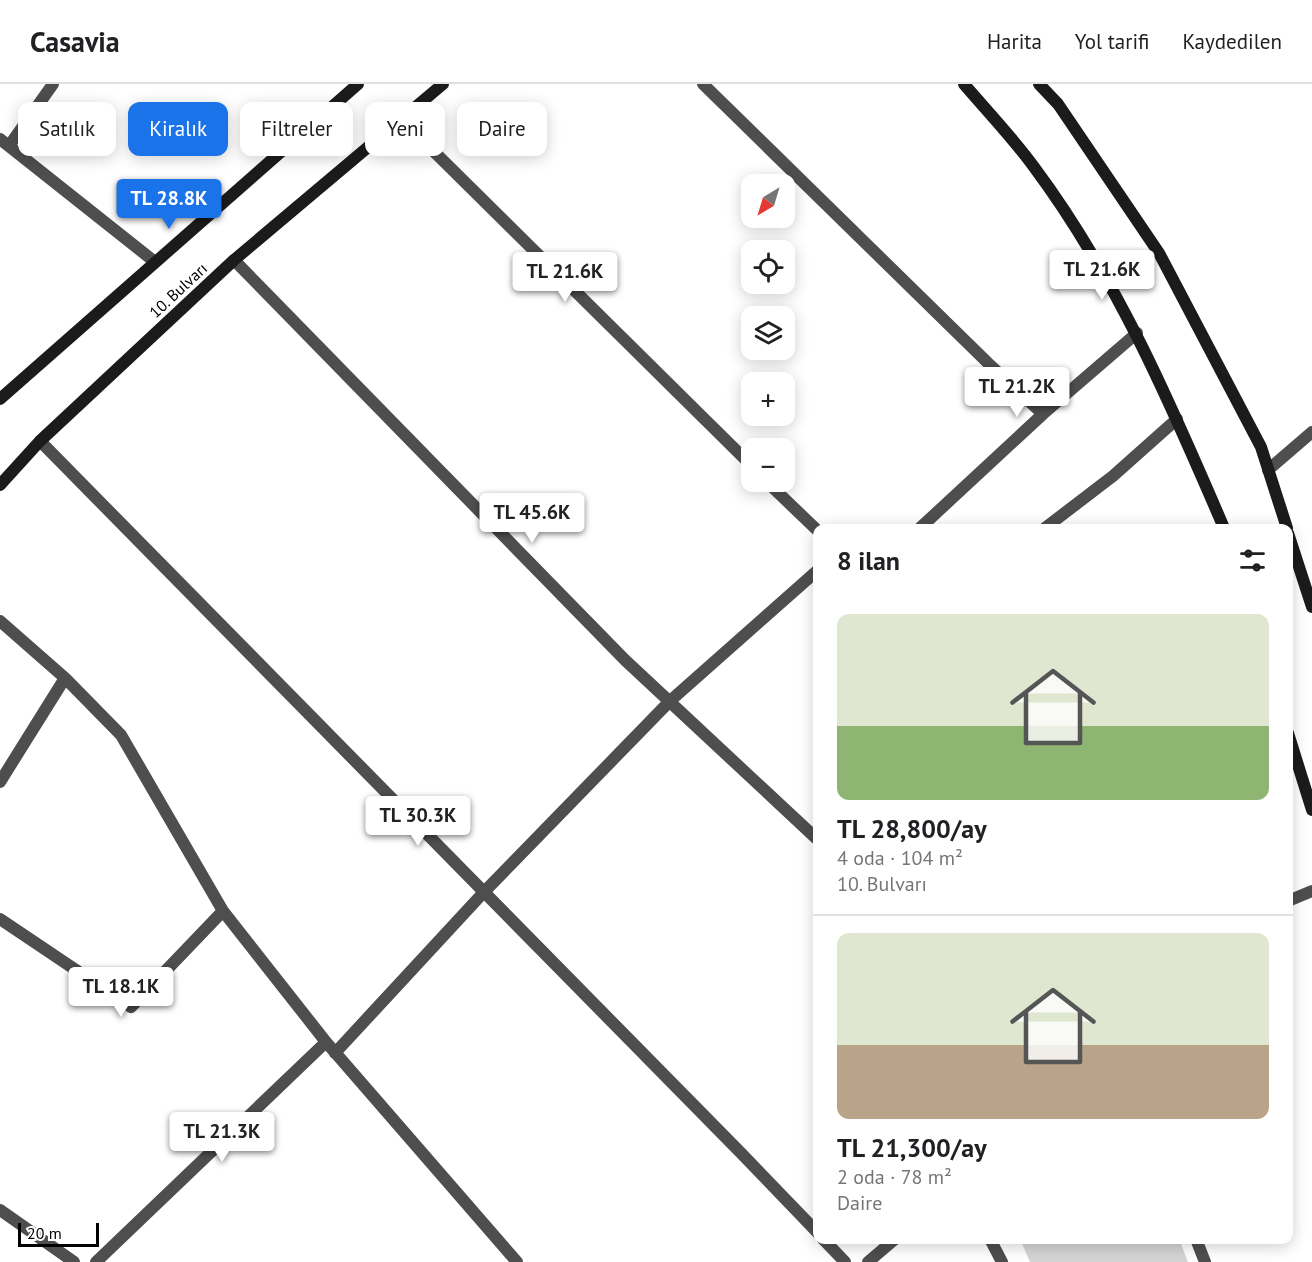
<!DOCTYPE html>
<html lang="tr">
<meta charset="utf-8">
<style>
:root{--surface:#fff;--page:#f2f2f2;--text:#202124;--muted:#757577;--line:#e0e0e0;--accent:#1a73e8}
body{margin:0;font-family:"PT Sans",sans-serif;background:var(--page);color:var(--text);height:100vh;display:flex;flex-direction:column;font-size:22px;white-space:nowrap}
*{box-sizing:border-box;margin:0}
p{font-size:20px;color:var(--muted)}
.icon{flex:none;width:33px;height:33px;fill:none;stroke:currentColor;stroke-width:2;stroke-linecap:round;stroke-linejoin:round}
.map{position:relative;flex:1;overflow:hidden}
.details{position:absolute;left:813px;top:440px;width:480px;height:720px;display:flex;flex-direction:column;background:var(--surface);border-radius:12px;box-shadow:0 3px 15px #0003}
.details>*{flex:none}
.guide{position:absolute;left:18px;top:18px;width:570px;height:54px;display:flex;gap:12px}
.needle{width:39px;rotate:218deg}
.controls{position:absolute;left:741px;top:90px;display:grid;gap:12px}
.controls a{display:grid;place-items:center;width:54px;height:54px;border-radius:12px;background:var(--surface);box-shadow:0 3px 15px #0003;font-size:30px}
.scale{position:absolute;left:18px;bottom:15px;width:81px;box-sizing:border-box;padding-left:6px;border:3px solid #000;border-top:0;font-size:16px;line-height:21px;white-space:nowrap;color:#000;-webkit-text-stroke:4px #fff;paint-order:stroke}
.price{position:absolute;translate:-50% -51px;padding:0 14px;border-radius:6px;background:#fff;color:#222;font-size:20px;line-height:39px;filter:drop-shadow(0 2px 3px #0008)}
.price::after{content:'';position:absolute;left:50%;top:36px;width:18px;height:14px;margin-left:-9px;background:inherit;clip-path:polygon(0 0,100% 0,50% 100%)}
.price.on{background:var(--accent);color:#fff}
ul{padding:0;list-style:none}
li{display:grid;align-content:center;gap:12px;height:318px;padding:0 24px}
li+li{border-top:2px solid var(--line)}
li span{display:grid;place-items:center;height:186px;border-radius:12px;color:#555}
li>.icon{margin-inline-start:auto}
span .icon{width:108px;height:108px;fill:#fffc;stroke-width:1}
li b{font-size:26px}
h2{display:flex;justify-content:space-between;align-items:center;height:72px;padding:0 24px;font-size:26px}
.pill{padding:0 21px;border-radius:12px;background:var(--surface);box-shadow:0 3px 15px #0003;font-size:21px;line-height:54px}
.pill.on{background:var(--accent);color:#fff}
header{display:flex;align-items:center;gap:36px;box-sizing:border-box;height:84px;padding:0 30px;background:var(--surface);border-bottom:2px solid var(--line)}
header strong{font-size:28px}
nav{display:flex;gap:33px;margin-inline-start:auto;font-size:21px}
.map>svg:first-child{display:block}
.green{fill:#d5d5d5}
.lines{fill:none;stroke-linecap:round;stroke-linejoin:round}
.street{stroke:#4e4e4e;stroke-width:12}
.secondary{stroke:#1b1b1b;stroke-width:12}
.labels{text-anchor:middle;stroke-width:6;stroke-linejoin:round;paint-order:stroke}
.street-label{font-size:16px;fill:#000;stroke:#fff}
</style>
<header>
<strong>Casavia</strong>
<nav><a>Harita</a><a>Yol tarifi</a><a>Kaydedilen</a></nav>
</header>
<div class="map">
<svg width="1312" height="1178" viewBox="0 0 1312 1178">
<rect width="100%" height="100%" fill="#fff"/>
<path class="green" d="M 1020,1155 L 1179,1155 L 1188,1178 L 1030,1178 Z"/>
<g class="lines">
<path class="street" d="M 703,0 L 990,281 L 1043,330
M 400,34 L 752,382
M 0,55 L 155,178
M 9,62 L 53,0
M 234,176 L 625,576 L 818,756
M 40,357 L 740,1068 L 818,1149
M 1268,386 L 1312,348
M 767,398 L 818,447
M 920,444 L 1043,330 L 1137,249
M 1045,444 L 1113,392 L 1177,335
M 0,537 L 65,594 L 121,651 L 223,827 L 326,958 L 517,1178
M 0,698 L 65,594
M 1288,817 L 1312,807
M 0,835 L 131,923 L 223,827
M 335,969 L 484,808 L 670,617 L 818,486
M 0,1126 L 74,1178
M 823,1155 L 845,1178
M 990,1155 L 1002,1178
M 1196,1155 L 1205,1178
M 96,1178 L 326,958
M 868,1178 L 895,1155"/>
<path class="secondary" d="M 964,0 C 987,27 1013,54 1034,83 C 1116,193 1170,318 1224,444
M 1039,0 L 1058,20 L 1159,169 L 1261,363 L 1287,444
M 0,315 L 358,0
M 0,401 L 40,357 L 234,176 L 443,0
M 1288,449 L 1312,523
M 1288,649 L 1312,726"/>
</g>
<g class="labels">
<g class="street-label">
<text transform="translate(178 206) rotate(-43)" y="6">10. Bulvarı</text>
</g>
</g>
</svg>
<div class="controls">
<a><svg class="needle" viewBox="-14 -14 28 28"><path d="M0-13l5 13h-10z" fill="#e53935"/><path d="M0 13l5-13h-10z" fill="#757577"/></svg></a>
<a><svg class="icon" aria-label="locate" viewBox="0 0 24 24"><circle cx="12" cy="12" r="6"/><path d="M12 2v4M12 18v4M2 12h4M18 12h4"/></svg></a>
<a><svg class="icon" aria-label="layers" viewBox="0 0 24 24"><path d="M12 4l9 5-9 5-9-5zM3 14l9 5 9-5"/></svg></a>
<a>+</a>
<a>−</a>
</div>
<div class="scale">20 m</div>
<b class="price on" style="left:169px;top:146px">TL 28.8K</b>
<b class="price" style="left:1102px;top:217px">TL 21.6K</b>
<b class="price" style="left:565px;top:219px">TL 21.6K</b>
<b class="price" style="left:1017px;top:334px">TL 21.2K</b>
<b class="price" style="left:532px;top:460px">TL 45.6K</b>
<b class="price" style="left:418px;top:763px">TL 30.3K</b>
<b class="price" style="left:121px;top:934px">TL 18.1K</b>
<b class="price" style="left:222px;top:1079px">TL 21.3K</b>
<div class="guide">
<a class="pill">Satılık</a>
<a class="pill on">Kiralık</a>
<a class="pill">Filtreler</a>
<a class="pill">Yeni</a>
<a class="pill">Daire</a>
</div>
<section class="details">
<h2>8 ilan<svg class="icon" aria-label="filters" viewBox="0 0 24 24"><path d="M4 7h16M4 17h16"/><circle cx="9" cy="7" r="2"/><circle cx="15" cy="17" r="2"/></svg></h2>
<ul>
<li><span style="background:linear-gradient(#dfe7d0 60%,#8fb573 0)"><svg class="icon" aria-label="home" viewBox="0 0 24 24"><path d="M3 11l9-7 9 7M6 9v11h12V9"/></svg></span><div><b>TL 28,800/ay</b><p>4 oda · 104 m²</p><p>10. Bulvarı</p></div></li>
<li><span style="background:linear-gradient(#dfe7d0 60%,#b9a48a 0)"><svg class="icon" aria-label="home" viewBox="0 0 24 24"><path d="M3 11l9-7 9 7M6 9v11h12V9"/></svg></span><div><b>TL 21,300/ay</b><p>2 oda · 78 m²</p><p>Daire</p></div></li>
</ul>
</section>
</div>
